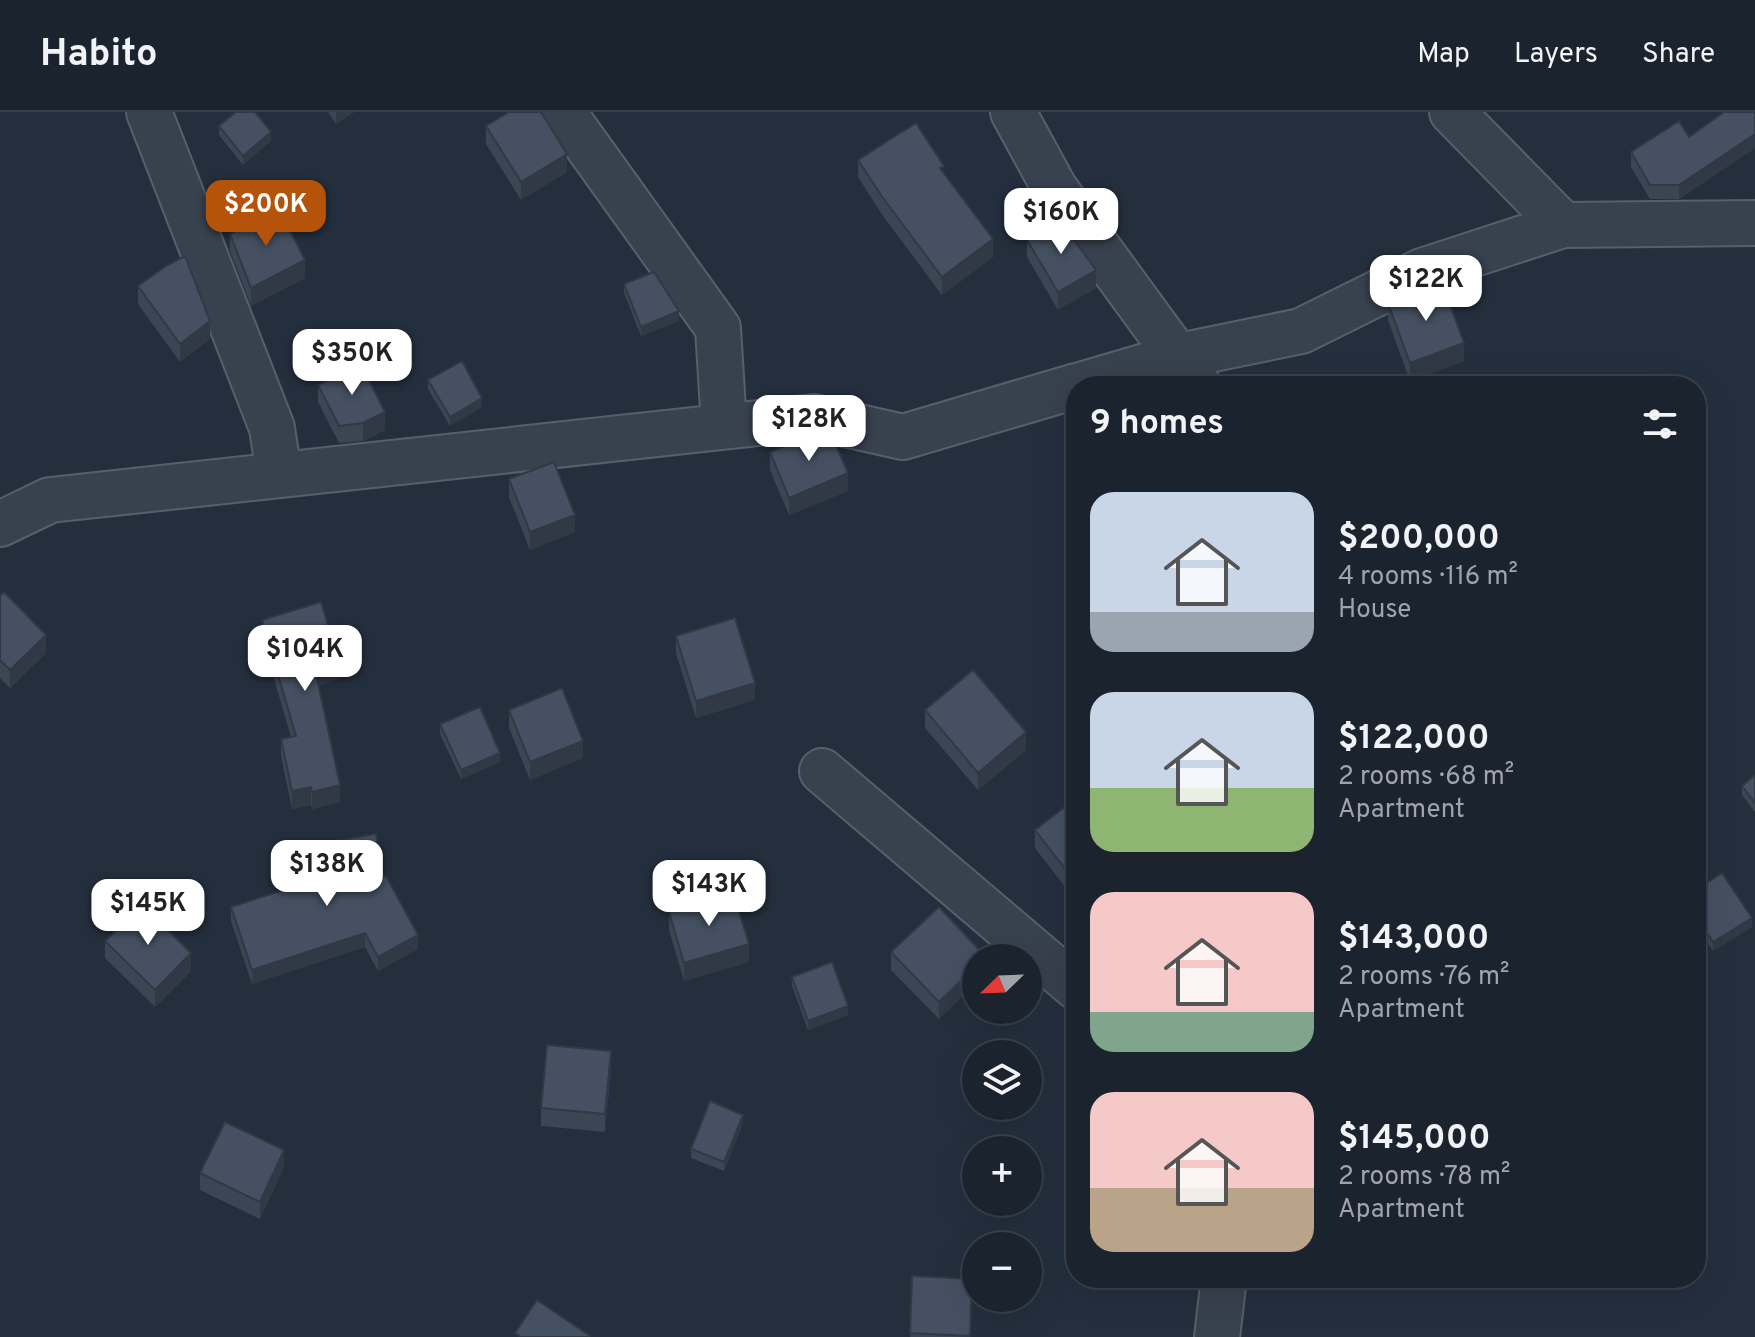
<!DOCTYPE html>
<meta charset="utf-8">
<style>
:root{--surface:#1b232e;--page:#242b36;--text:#f1f3f6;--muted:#a0a4aa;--line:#39404a;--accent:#b45309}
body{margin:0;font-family:Overpass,sans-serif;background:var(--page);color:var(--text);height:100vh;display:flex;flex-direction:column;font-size:30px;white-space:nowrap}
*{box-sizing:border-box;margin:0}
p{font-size:26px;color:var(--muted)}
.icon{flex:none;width:44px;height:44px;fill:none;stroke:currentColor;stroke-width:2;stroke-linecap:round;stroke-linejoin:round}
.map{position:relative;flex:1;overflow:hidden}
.drawer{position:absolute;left:1066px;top:264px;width:640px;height:912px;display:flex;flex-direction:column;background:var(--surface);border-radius:32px;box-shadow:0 8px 32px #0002,0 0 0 2px var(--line)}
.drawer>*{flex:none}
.needle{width:52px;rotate:247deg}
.controls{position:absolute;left:962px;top:832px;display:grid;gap:16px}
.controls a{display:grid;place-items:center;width:80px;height:80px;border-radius:50%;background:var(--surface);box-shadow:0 8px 32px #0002,0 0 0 2px var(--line);font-size:40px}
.price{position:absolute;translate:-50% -68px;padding:0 18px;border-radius:16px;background:#fff;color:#222;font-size:26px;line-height:52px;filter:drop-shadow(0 2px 4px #0008)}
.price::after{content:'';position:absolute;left:50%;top:48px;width:24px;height:18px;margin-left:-12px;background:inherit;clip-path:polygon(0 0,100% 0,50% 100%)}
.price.current{background:var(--accent);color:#fff}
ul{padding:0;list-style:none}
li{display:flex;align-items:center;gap:24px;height:200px;padding:0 24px}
li span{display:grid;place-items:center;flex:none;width:224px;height:160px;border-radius:24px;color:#555}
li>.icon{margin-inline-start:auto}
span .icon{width:96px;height:96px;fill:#fffc;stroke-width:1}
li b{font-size:34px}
h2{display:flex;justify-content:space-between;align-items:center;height:96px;padding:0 24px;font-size:34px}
header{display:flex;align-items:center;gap:48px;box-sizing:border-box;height:112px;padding:0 40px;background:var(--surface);border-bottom:2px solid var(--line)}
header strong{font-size:38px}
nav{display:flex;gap:44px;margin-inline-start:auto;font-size:28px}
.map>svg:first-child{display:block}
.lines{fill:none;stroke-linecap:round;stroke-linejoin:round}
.street-casing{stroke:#565f6c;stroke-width:48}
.street{stroke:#38414e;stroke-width:44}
.wall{fill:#3b4654}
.shaded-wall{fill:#303945}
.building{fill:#455162;stroke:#303945;stroke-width:2}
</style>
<header>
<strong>Habito</strong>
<nav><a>Map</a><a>Layers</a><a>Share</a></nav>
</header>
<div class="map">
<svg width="1755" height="1225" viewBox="0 0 1755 1225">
<rect width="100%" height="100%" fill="#242f3e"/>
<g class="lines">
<g class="street-casing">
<path id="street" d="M 149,0 L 272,316 L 279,363
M 563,0 L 718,216 L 724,314
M 1013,0 L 1055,77 L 1199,274
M 1452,0 L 1563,113
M 1077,274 L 1179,244 L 1301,219 L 1422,159 L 1563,113 L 1755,111
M 0,412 L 50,388 L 814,305 L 903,325 L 1076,274
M 822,659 L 1076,875
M 1217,1225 L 1224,1166"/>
</g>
<use href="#street" class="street"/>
</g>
<path class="wall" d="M 328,0 L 354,0 L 336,12 Z
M 1755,0 L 1755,36 L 1679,87 L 1650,87 L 1631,55 L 1631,40 L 1689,25 Z
M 219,14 L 271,29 L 243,53 L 219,23 Z
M 486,14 L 567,60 L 521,88 L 486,32 Z
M 858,48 L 944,61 L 993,145 L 942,183 L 883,104 L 858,65 Z
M 230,122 L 305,166 L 251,194 L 230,139 Z
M 1027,128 L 1096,176 L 1058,198 L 1027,145 Z
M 624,172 L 679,209 L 641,224 L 624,181 Z
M 138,174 L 210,227 L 180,250 L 138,192 Z
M 1388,191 L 1464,249 L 1410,269 L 1388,208 Z
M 428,268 L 482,295 L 450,314 L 428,277 Z
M 318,273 L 385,318 L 363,329 L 339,331 L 318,290 Z
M 770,340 L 848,379 L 789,403 L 770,358 Z
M 509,367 L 575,420 L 530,438 L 509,385 Z
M 0,484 L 46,541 L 10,576 L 0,566 Z
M 262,508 L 339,567 L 319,573 L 340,690 L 312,697 L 311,693 L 292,697 L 281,644 L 281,627 L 291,625 L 262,526 Z
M 676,524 L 755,588 L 696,606 L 676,541 Z
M 509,598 L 583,646 L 530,668 L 509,616 Z
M 925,598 L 1026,638 L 978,678 L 925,616 Z
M 440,612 L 500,650 L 461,667 L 440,622 Z
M 1755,663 L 1755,700 L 1742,683 L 1742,674 Z
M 1076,686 L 1076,789 L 1035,736 L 1035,718 Z
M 321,731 L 383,765 L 418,837 L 378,859 L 365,835 L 252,872 L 231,809 L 231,795 L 324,765 L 321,745 Z
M 1696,778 L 1752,815 L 1713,839 L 1696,813 Z
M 669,800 L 749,850 L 684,869 L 669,818 Z
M 105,829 L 191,859 L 155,895 L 105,846 Z
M 891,840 L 986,846 L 939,907 L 891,858 Z
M 792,865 L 848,903 L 808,918 L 792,874 Z
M 611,957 L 605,1020 L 541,1014 L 541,996 Z
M 743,1012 L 724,1059 L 691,1046 L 691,1037 Z
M 284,1055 L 260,1107 L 200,1078 L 200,1061 Z
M 912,1164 L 972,1185 L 970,1225 L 910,1225 Z"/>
<path class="shaded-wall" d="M 336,0 L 354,0 L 336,12 Z
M 271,20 L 271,29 L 243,53 L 243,44 Z
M 1755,22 L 1755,36 L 1679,87 L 1679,73 Z
M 567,42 L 567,60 L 521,88 L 521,70 Z
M 993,127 L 993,145 L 942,183 L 942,165 Z
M 305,148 L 305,166 L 251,194 L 251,176 Z
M 1096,158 L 1096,176 L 1058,198 L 1058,180 Z
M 679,199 L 679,209 L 641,224 L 641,215 Z
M 210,209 L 210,227 L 180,250 L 180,232 Z
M 1464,231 L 1464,249 L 1410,269 L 1410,251 Z
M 482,286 L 482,295 L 450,314 L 450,305 Z
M 385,300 L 385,318 L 363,329 L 363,311 Z
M 848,361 L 848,379 L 789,403 L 789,386 Z
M 575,403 L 575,420 L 530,438 L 530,420 Z
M 46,523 L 46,541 L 10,576 L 10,558 Z
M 339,550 L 339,567 L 315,574 L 315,557 Z
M 755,571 L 755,588 L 696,606 L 696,589 Z
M 1026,620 L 1026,638 L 978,678 L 978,661 Z
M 583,629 L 583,646 L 530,668 L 530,650 Z
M 500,641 L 500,650 L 461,667 L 461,658 Z
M 340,673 L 340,690 L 312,697 L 312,680 Z
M 311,675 L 311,693 L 292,697 L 292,679 Z
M 1752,806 L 1752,815 L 1713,839 L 1713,830 Z
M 365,821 L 365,835 L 252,872 L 252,858 Z
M 418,823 L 418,837 L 378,859 L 378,845 Z
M 749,832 L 749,850 L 684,869 L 684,851 Z
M 191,841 L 191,859 L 155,895 L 155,878 Z
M 976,854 L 976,872 L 939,907 L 939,890 Z
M 848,894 L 848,903 L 808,918 L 808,909 Z
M 611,939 L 611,957 L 605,1020 L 605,1002 Z
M 743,1003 L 743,1012 L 724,1059 L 724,1050 Z
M 284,1038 L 284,1055 L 260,1107 L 260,1090 Z"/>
<path class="building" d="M 236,0 L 255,0 L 271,20 L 243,44 L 219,14 Z
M 509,0 L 541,0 L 567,42 L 521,70 L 486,14 Z
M 1724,0 L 1755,0 L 1755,22 L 1679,73 L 1650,73 L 1631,40 L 1679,9 L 1689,25 Z
M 916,11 L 944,54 L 940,56 L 993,127 L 942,165 L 883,86 L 858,48 Z
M 279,97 L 305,148 L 251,176 L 230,122 Z
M 1060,109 L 1096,158 L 1058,180 L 1027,128 Z
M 185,144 L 210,209 L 180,232 L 138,174 L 166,154 Z
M 654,160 L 679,199 L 641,215 L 624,172 Z
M 1442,171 L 1464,231 L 1410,251 L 1388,191 Z
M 462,249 L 482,286 L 450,305 L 428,268 Z
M 360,251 L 385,300 L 363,311 L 339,314 L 318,273 Z
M 829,316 L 848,361 L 789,386 L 770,340 Z
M 554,350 L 575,403 L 530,420 L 509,367 Z
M 4,480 L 46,523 L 10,558 L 0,548 L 0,484 Z
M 321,490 L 339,550 L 315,557 L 340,673 L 312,680 L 311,675 L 292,679 L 281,627 L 296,624 L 262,508 Z
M 735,506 L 755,571 L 696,589 L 676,524 Z
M 973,558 L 1026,620 L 978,661 L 925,598 Z
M 562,576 L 583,629 L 530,650 L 509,598 Z
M 480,595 L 500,641 L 461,658 L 440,612 Z
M 1755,663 L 1755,691 L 1742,674 Z
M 1076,686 L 1076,771 L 1035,718 Z
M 376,722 L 383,765 L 386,764 L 418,823 L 378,845 L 365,821 L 252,858 L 231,795 L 327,764 L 321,731 Z
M 1722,761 L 1752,806 L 1713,830 L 1696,804 L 1696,778 Z
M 733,780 L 749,832 L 684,851 L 669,800 Z
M 142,792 L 191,841 L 155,878 L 105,829 Z
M 939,795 L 986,845 L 985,846 L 976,846 L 976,854 L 939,890 L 891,840 Z
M 832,850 L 848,894 L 808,909 L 792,865 Z
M 547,933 L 611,939 L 605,1002 L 541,996 Z
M 710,989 L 743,1003 L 724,1050 L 691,1037 Z
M 225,1010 L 284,1038 L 260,1090 L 200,1061 Z
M 912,1164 L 972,1167 L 970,1224 L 910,1221 Z
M 537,1188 L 590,1224 L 589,1225 L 521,1225 L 515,1221 Z"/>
</svg>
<div class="controls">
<a><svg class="needle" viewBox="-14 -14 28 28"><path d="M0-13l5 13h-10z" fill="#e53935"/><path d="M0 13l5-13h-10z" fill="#a0a4aa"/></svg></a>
<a><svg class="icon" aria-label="layers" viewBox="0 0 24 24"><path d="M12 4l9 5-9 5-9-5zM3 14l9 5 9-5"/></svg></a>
<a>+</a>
<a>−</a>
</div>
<b class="price current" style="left:266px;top:136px">$200K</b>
<b class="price" style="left:1061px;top:144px">$160K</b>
<b class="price" style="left:1426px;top:211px">$122K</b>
<b class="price" style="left:352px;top:285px">$350K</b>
<b class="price" style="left:809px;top:351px">$128K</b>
<b class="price" style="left:305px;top:581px">$104K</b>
<b class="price" style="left:327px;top:796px">$138K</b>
<b class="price" style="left:709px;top:816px">$143K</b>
<b class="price" style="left:148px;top:835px">$145K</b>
<section class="drawer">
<h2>9 homes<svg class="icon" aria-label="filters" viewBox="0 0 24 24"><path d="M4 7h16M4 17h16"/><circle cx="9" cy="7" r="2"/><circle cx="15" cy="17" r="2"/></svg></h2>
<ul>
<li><span style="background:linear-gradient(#c9d6e8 75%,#9aa5b1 0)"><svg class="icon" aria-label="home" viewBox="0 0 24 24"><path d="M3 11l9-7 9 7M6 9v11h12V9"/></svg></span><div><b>$200,000</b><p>4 rooms · 116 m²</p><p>House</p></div></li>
<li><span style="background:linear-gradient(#c9d6e8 60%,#8fb573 0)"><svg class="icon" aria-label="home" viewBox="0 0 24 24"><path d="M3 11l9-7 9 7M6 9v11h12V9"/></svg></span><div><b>$122,000</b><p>2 rooms · 68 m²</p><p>Apartment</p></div></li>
<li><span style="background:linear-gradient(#f6c9c9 75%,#7fa58c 0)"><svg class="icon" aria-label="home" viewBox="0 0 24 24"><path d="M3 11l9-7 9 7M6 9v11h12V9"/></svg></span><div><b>$143,000</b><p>2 rooms · 76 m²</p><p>Apartment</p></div></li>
<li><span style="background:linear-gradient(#f6c9c9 60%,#b9a48a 0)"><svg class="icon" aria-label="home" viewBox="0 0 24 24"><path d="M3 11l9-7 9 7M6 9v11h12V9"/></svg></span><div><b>$145,000</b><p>2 rooms · 78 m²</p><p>Apartment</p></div></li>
</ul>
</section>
</div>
